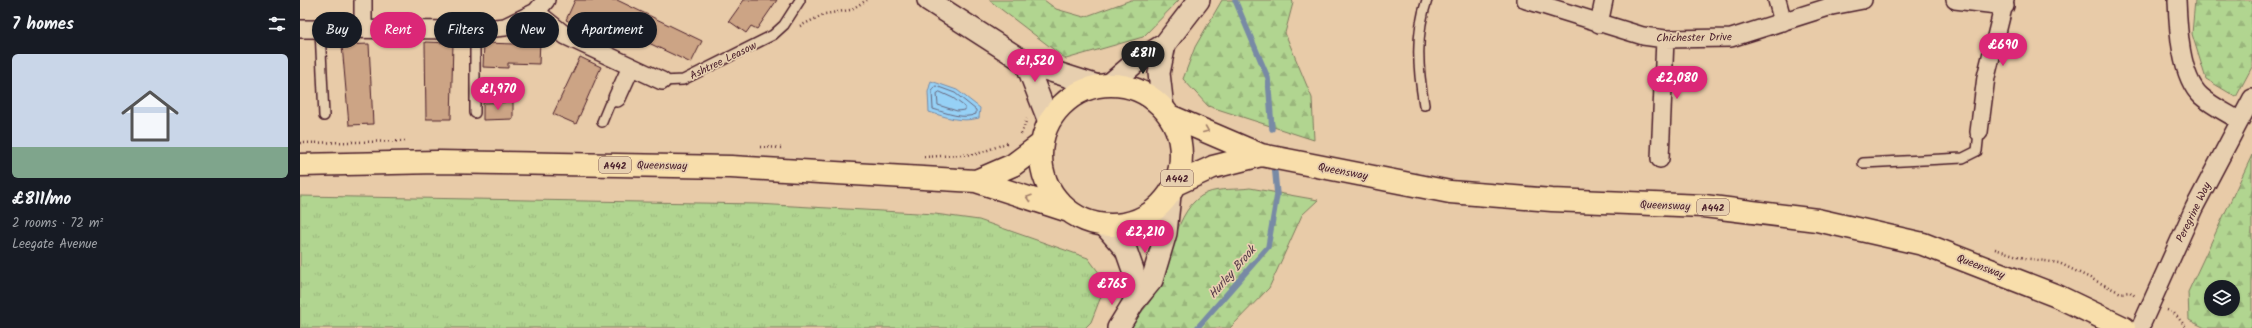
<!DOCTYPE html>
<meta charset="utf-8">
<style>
:root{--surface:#171b24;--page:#242831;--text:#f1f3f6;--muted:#9ea1a6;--line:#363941;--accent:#db2777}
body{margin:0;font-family:Kalam,sans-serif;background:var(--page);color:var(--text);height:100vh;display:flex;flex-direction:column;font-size:15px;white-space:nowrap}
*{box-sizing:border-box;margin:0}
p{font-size:13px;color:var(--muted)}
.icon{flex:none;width:22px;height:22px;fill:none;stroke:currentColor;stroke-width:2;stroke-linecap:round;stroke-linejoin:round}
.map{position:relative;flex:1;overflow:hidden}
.panel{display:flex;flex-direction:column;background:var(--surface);width:300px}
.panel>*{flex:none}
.top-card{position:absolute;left:12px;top:12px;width:380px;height:36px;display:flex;gap:8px}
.buttons{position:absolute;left:1904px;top:280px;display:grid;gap:8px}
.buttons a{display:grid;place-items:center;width:36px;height:36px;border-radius:50%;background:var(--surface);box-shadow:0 1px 3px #0004;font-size:20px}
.price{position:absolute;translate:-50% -34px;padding:0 9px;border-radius:14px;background:var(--accent);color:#fff;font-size:13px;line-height:26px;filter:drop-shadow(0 1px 2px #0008)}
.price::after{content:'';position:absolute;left:50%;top:24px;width:12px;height:9px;margin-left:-6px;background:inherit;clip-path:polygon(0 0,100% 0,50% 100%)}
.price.active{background:#222;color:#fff}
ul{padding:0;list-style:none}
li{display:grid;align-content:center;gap:8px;height:212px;padding:0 12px}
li+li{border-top:1px solid var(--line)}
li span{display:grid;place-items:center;height:124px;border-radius:6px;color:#555}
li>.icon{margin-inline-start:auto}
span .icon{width:72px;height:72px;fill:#fffc;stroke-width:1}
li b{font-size:17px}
h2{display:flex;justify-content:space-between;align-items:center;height:48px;padding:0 12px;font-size:17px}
.chip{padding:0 14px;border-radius:18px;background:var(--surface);box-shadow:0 1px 3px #0004;font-size:14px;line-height:36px}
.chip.active{background:var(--accent);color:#fff}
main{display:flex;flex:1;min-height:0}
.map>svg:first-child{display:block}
.grass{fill:url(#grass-tufts);stroke:#7e7a5e}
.forest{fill:url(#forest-firs);stroke:#7e7a5e;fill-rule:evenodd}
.water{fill:#96d1f6;stroke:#788aa5}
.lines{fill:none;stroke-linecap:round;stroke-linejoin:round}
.shore{stroke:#68667c;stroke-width:1}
.stream{stroke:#788aa5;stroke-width:5.5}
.building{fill:#cca485;stroke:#4a1f2b}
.service-casing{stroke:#4a1f2b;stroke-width:12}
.minor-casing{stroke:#4a1f2b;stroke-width:20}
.tertiary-casing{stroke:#4a1f2b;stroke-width:24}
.primary-casing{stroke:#4a1f2b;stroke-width:25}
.path{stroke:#4a1f2b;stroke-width:2.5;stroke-dasharray:1 3;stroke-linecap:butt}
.service{stroke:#e7cfaf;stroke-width:9}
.minor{stroke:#e7cfaf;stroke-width:17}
.tertiary{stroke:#e7cfaf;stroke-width:21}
.primary{stroke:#f8deab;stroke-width:22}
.oneway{stroke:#a17e6b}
.labels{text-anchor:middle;stroke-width:3.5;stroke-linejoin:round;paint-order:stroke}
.shield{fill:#e7cfaf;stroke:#795453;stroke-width:1}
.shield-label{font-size:10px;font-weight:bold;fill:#4a1f2b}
.street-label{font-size:11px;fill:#4a1f2b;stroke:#e7cfaf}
.water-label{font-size:12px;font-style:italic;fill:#553a49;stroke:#e7cfaf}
</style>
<main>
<section class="panel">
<h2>7 homes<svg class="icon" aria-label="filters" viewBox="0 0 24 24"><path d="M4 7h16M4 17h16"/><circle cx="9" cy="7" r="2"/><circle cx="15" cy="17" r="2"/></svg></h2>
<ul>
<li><span style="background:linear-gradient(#c9d6e8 75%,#7fa58c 0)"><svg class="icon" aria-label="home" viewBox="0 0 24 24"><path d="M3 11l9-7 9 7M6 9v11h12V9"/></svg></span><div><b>£811/mo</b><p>2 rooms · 72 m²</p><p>Leegate Avenue</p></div></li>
</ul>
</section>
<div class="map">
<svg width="1952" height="328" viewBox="0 0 1952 328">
<defs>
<pattern id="grass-tufts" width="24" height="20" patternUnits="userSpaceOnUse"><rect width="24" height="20" fill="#b1d590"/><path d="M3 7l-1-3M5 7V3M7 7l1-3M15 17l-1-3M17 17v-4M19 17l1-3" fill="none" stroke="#9ab67c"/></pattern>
<pattern id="forest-firs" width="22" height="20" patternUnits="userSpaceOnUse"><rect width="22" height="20" fill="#b1d590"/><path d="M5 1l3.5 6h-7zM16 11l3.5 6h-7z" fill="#9ab67c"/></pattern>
</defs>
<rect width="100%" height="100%" fill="#e8cba8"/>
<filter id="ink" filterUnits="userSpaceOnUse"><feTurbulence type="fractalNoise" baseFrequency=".025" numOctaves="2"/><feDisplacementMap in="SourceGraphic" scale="8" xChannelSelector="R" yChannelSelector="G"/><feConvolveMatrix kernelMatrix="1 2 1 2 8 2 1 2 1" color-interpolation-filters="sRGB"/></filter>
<g filter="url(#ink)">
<path class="grass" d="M 0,196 L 457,204 L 635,214 L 679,220 L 788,258 L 800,274 L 802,294 L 791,322 L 785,328 L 0,328 Z"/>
<path class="forest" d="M 689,0 L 744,0 L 756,9 L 784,17 L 831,0 L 879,0 L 843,37 L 766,59 Z
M 922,0 L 992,0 L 993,3 L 985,33 L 1012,98 L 1014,140 L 908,106 L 883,79 L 895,47 Z
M 1895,0 L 1952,0 L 1952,67 L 1936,97 L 1906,79 L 1892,34 Z
M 1952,155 L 1952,328 L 1905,328 L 1889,320 L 1888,292 ZM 1911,287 L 1933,287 L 1933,309 L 1911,309 Z
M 950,188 L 1018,200 L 1002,215 L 969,288 L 930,328 L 828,328 C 836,318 846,308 853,297 C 871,268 873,207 907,193 C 919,188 937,190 950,188 Z"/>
<path class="water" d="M 631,81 L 657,90 L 680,108 L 679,118 C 661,123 646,117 629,112 L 628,92 Z"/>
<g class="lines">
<path class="shore" d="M 636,86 L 655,93 L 676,110 L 676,114 C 663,120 647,113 633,109 L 632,92 Z
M 640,92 L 653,98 L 665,107 L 665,110 L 657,111 L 638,105 L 637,94 Z"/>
<path class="stream" d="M 935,0 L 968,78 L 972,129
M 897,328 L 968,247 L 977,195 L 974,162"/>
</g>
<path class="building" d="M 275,0 L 317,0 L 402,41 L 391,63 L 298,19 L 292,32 L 266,20 Z
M 444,0 L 477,0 L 457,29 L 451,26 L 446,33 L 429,21 Z
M 216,39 L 240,40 L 239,64 L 208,63 L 208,68 L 183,67 L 184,43 L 215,44 Z
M 125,42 L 153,43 L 151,119 L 126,119 Z
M 69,44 L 73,124 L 49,125 L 42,45 Z
M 280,57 L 301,67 L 276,124 L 253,114 Z
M 213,102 L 213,119 L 183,120 L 183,103 Z"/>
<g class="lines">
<g class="service-casing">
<path id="service" d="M 20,29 L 24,116
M 175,30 L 175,113
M 362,81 L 383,80 L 473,35 L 484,25 L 500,0
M 1124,105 C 1118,70 1115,34 1127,0
M 302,122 L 309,105 L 317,98
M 1563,163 L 1663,158 L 1677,151 L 1679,132"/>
</g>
<g class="minor-casing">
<path id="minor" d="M 1226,0 L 1343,36 L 1365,39 L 1431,38 L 1532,6 L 1563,0
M 1477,0 L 1483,22
M 1655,0 L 1705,6
M 1877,0 C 1878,26 1880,77 1901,96 C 1912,106 1927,113 1940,121
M 236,12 L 266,36 L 362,81
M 1299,24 L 1304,0
M 63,28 L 63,0
M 0,29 L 175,30 L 205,27 L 236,12 L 246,0
M 317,98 L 331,67
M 1679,132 L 1686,77 L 1705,0
M 1360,159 L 1365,39
M 1840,328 L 1894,208 L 1952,98"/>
</g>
<g class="tertiary-casing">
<path id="tertiary" d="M 628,0 L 726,63 L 798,86
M 726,63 L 749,122
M 809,85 L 836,62 L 865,44 L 899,0
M 863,108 L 859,73 L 865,44
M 805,226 L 826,250 L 833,270 L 834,302
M 818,328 L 834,302 L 852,280 L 866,233 L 870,195"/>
</g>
<g class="primary-casing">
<path id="primary" d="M741 155a70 70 0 1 1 140 0a70 70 0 1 1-140 0Z
M 870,116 L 961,155 L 1150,192 L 1252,200 L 1404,206 L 1517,220 L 1623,244 L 1757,296 L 1824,328
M 0,165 L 137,162 L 431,167 L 676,181 L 766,210
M 676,181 L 713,165 L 741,144
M 876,184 L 913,167 L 961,155"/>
</g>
<path class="path" d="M 500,26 L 525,14 L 550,10 L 567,0
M 721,134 L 727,119
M 0,143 L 107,141
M 460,147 L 483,148
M 624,157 L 677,154 L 707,143
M 1695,249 L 1724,258 L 1759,263 L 1821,293 L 1830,292 L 1835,296
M 1867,310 L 1873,312 L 1887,328"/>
<use href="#service" class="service"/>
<use href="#minor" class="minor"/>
<use href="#tertiary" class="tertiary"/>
<use href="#primary" class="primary"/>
</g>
<defs><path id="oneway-chevron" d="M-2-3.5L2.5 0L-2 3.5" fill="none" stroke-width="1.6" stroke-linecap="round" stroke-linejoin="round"/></defs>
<g class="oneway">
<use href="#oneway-chevron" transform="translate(906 130) rotate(22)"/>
<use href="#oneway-chevron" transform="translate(729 198) rotate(-162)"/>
</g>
</g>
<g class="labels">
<g class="shield">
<rect x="299" y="157" width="32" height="16" rx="3"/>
<rect x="861" y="170" width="32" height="16" rx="3"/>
<rect x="1397" y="199" width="32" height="16" rx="3"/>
</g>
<g class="shield-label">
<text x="315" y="169">A442</text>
<text x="877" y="182">A442</text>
<text x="1413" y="211">A442</text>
</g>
<g class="street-label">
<text transform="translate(1394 37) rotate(-1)" y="4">Chichester Drive</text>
<text transform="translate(423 60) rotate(-26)" y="4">Ashtree Leasow</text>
<text transform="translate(362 165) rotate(1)" y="4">Queensway</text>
<text transform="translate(1043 171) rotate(11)" y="4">Queensway</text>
<text transform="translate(1365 205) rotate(2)" y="4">Queensway</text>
<text transform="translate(1893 212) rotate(-64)" y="4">Peregrine Way</text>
<text transform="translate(1681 266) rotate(21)" y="4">Queensway</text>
</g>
<g class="water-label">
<text transform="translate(932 272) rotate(-49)" y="4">Hurley Brook</text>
</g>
</g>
</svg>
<div class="buttons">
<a><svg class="icon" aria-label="layers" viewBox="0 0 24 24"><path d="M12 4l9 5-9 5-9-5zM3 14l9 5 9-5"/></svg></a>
</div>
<b class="price" style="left:1703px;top:67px">£690</b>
<b class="price active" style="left:843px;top:75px">£811</b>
<b class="price" style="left:735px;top:83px">£1,520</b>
<b class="price" style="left:1377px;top:100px">£2,080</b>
<b class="price" style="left:198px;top:111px">£1,970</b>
<b class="price" style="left:845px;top:254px">£2,210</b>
<b class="price" style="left:812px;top:306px">£765</b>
<div class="top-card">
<a class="chip">Buy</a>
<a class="chip active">Rent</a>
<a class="chip">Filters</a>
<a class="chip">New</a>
<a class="chip">Apartment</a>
</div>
</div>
</main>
